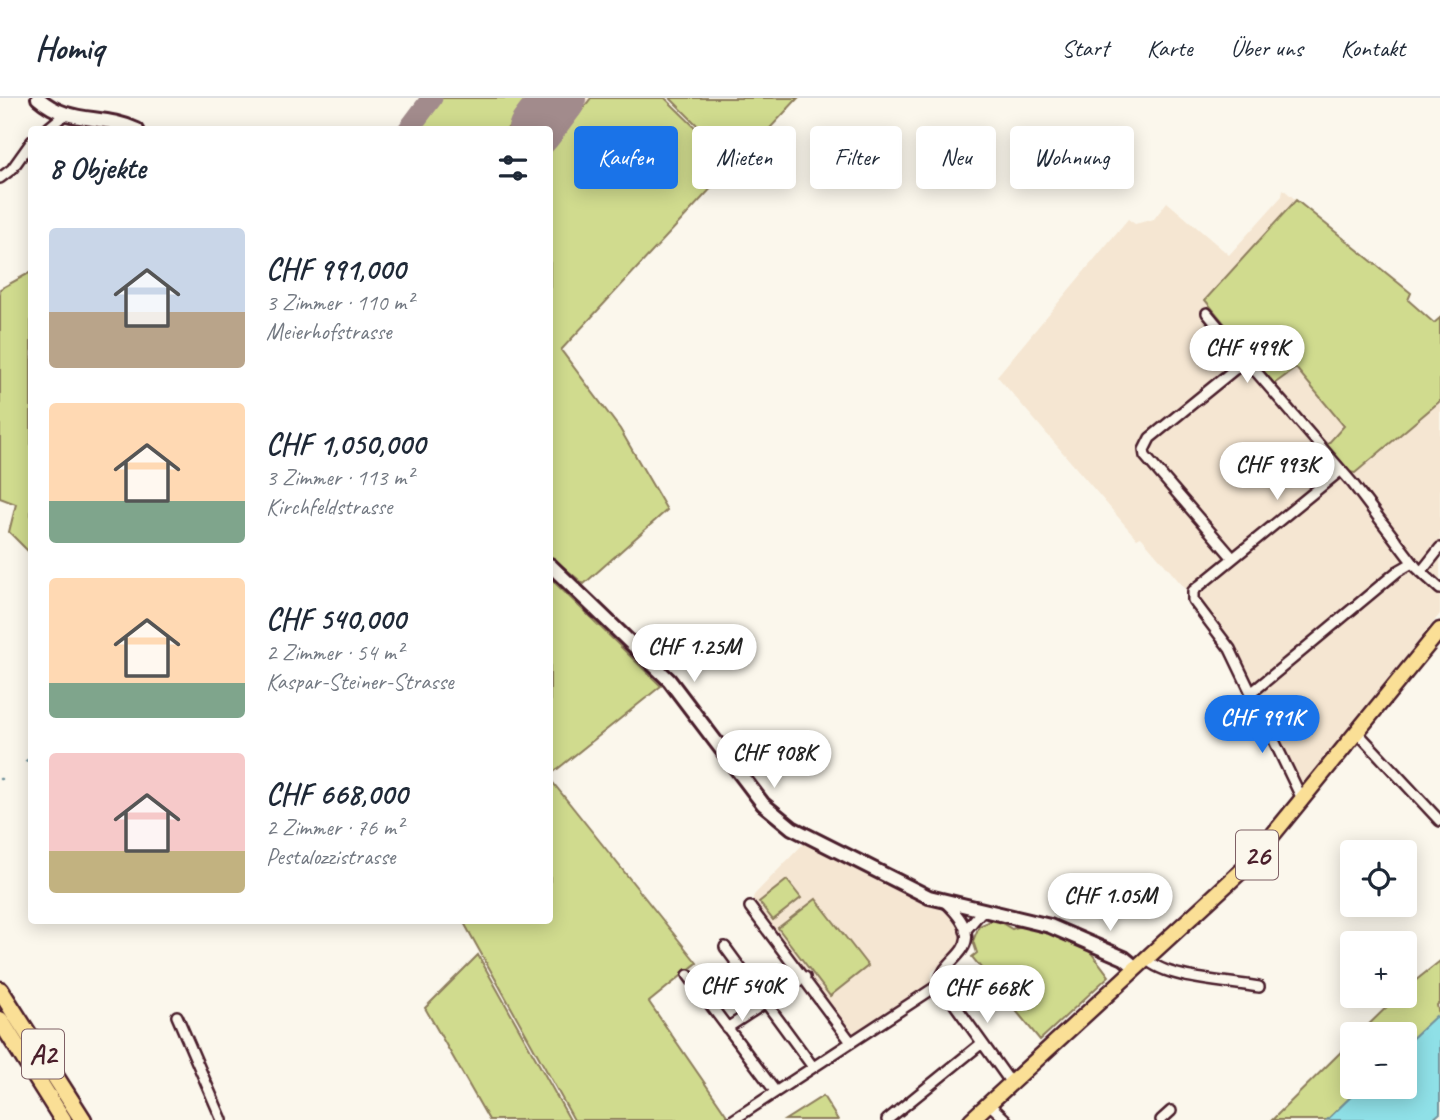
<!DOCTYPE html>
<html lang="de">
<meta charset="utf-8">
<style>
:root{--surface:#fff;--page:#f2f2f3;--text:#1f2937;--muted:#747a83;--line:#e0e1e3;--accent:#1a73e8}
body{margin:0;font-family:Caveat,sans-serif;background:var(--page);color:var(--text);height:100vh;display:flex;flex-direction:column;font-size:26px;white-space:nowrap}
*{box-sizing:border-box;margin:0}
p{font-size:23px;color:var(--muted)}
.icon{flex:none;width:38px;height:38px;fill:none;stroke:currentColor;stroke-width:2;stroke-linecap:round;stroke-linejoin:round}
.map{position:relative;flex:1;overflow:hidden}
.sheet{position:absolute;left:28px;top:28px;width:525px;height:798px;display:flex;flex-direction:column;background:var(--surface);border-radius:7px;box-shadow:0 4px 18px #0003}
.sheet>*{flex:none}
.banner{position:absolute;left:574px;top:28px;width:665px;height:63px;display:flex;gap:14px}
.buttons{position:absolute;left:1340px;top:742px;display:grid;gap:14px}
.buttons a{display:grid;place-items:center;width:77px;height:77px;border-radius:7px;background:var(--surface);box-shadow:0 4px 18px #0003;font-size:35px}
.price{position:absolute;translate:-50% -60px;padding:0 16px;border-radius:24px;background:#fff;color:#222;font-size:23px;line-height:46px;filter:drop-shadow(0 2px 4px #0008)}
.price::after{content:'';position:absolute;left:50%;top:42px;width:21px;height:16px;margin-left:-10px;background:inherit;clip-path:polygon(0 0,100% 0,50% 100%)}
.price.on{background:var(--accent);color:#fff}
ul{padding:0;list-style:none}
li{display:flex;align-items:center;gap:21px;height:175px;padding:0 21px}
li span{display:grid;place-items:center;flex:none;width:196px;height:140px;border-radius:7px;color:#555}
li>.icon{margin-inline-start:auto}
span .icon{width:84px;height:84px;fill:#fffc;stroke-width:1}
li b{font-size:30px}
h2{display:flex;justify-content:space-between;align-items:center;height:84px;padding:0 21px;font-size:30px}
.tag{padding:0 24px;border-radius:7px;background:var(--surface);box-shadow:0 4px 18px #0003;font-size:24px;line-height:63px}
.tag.on{background:var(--accent);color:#fff}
header{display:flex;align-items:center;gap:42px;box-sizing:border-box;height:98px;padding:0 35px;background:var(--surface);border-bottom:2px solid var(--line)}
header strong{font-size:33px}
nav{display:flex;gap:38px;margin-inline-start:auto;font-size:24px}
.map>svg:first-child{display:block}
.built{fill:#f5e6d2}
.green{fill:#d0db8e;stroke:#8d7d5c;stroke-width:2}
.water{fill:#8fe0e7;stroke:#73939c;stroke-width:2}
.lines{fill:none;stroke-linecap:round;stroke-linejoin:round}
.stream{stroke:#73939c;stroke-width:2.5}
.taxiway{stroke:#a28b8c;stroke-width:21}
.runway{stroke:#a28b8c;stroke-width:54}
.street-casing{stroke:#4a1f2b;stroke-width:14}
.secondary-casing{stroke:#4a1f2b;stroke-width:18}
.primary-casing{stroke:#4a1f2b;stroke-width:19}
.highway-casing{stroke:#4a1f2b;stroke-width:21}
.street{stroke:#fbf7ec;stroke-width:9}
.secondary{stroke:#fbf7ec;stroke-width:12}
.primary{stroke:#fadf96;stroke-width:14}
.highway{stroke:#fadf96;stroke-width:16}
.labels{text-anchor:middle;stroke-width:7;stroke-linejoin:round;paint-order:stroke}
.shield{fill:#fbf7ec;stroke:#7f6065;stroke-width:2}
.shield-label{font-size:28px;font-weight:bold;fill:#4a1f2b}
</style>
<header>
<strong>Homiq</strong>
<nav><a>Start</a><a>Karte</a><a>Über uns</a><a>Kontakt</a></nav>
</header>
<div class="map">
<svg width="1440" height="1022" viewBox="0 0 1440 1022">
<rect width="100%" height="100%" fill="#fbf7ec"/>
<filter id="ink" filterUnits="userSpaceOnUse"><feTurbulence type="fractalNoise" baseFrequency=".0143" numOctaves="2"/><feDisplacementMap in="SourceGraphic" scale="14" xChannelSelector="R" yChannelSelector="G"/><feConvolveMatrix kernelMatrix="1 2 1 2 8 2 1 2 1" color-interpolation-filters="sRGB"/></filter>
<g filter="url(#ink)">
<path class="built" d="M 426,0 L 591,0 L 550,54 L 550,32 L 402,32 Z
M 1283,91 L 1296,102 L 1205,202 L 1274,286 L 1296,269 L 1344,328 L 1327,345 L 1349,374 L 1356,375 L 1440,303 L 1440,516 L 1293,702 L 1290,689 L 1235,567 L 1226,551 L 1189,506 L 1189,495 L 1141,439 L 1137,441 L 997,278 L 1128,121 L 1135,126 L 1154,121 L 1167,104 L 1229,157 L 1282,98 Z
M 805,744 L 944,813 L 956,822 L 960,831 L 960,852 L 932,874 L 931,886 L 853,941 L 751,806 L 754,797 Z"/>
<path class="green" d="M 441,0 L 531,0 L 507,31 L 417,31 Z
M 591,0 L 665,0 L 710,44 L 730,70 L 561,252 L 620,331 L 667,412 L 584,486 L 550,458 L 550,54 Z
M 670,0 L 798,0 L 733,70 L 712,42 Z
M 1296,102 L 1411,195 L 1408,202 L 1434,225 L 1440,220 L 1440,303 L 1355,375 L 1349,374 L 1325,349 L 1344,328 L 1296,270 L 1274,286 L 1205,202 Z
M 31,174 L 31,456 L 9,434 L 16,406 L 0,400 L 0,191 Z
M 550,480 L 661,588 L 550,677 Z
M 550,681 L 697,865 L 649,904 L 730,1022 L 574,1022 L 463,823 L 550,822 Z
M 787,782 L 801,800 L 773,822 L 759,804 Z
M 816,801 L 868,868 L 830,898 L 778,830 Z
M 995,821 L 1012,831 C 1031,822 1063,835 1080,845 C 1091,852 1101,868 1109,878 L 1040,942 L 972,859 L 977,855 L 973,843 L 979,828 Z
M 478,857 L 570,1022 L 489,1022 L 425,910 Z
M 1440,863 L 1440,904 L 1437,907 L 1440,922 L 1436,919 L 1405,947 L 1405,936 L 1359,936 L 1398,898 L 1405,898 L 1405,891 Z
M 1353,942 L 1353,989 L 1361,989 L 1327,1022 L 1272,1022 Z
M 823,998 L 838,1022 L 785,1022 Z"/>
<path class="water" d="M 1436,918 L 1440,922 L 1440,1015 L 1432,1022 L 1327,1022 L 1361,989 L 1405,989 L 1405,947 Z"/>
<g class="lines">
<path class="stream" d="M 26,663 L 32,659
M 0,681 L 1,681"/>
<path class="taxiway" d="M 408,32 L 432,0"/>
<path class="runway" d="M 535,32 L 559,0"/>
<g class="street-casing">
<path id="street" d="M 46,32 L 64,17
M 0,80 L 12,71 L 32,43
M 1207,215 L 1246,262
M 1232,459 L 1145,358 L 1144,352 L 1150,340 L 1246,262 L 1353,386 L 1416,469 L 1440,491
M 1421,474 L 1440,450
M 1250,596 L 1398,473 L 1412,465
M 1358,635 L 1440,723
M 1303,703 L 1230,551 L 1193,502 L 1193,493 L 1340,373
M 750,809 L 851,944
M 965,833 L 982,813
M 725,849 L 813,969
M 1146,861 C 1168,882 1228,883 1259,889
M 688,877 L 775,993
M 940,886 L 1011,985
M 940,886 C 939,858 996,852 946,805
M 177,918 L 222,1022
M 727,930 L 805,879
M 989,1006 L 1006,1022
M 733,1022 L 940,886
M 887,1022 L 982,945
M 1161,1022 L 1171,1013"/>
</g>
<g class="secondary-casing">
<path id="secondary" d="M 38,0 C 70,28 102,15 137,32
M 550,467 L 669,582 L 763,706 L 792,730 L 929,799 L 1050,828 L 1124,860 L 1136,870"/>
</g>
<g class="primary-casing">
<path id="primary" d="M 971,1022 L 1249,766 L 1440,532"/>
</g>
<g class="highway-casing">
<path id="highway" d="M 0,892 L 83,1022
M 0,922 L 63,1022"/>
</g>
<use href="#street" class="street"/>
<use href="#secondary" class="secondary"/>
<use href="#primary" class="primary"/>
<use href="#highway" class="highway"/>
</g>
</g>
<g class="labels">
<g class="shield">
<rect x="1236" y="732.5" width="42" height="49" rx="5"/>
<rect x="22" y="931.5" width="42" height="49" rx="5"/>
</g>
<g class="shield-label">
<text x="1257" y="767">26</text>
<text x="43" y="966">A2</text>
</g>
</g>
</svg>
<div class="buttons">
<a><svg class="icon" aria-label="locate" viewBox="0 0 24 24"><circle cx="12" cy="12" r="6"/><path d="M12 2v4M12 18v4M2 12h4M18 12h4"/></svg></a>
<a>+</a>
<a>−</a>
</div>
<b class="price" style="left:1247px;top:287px">CHF 499K</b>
<b class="price" style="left:1277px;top:404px">CHF 993K</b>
<b class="price" style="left:694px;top:586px">CHF 1.25M</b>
<b class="price on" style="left:1262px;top:657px">CHF 991K</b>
<b class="price" style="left:774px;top:692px">CHF 908K</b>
<b class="price" style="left:1110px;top:835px">CHF 1.05M</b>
<b class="price" style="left:742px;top:925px">CHF 540K</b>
<b class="price" style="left:987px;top:927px">CHF 668K</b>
<div class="banner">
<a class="tag on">Kaufen</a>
<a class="tag">Mieten</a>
<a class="tag">Filter</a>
<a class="tag">Neu</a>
<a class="tag">Wohnung</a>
</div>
<section class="sheet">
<h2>8 Objekte<svg class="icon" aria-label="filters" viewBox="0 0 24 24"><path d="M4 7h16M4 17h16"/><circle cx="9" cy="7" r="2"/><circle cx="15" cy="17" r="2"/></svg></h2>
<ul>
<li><span style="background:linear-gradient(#c9d6e8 60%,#b9a48a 0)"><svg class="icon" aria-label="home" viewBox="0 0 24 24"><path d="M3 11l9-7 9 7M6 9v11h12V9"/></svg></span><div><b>CHF 991,000</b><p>3 Zimmer · 110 m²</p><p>Meierhofstrasse</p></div></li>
<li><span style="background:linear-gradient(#ffd9b3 70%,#7fa58c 0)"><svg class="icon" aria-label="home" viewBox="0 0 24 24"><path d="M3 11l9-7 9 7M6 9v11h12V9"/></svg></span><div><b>CHF 1,050,000</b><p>3 Zimmer · 113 m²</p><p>Kirchfeldstrasse</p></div></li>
<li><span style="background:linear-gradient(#ffd9b3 75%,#7fa58c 0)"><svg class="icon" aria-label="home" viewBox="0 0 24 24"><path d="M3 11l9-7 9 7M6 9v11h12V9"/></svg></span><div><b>CHF 540,000</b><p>2 Zimmer · 54 m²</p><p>Kaspar-Steiner-Strasse</p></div></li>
<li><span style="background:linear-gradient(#f6c9c9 70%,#c2b280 0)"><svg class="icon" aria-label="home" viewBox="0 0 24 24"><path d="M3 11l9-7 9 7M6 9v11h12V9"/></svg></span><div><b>CHF 668,000</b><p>2 Zimmer · 76 m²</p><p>Pestalozzistrasse</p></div></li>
</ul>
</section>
</div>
